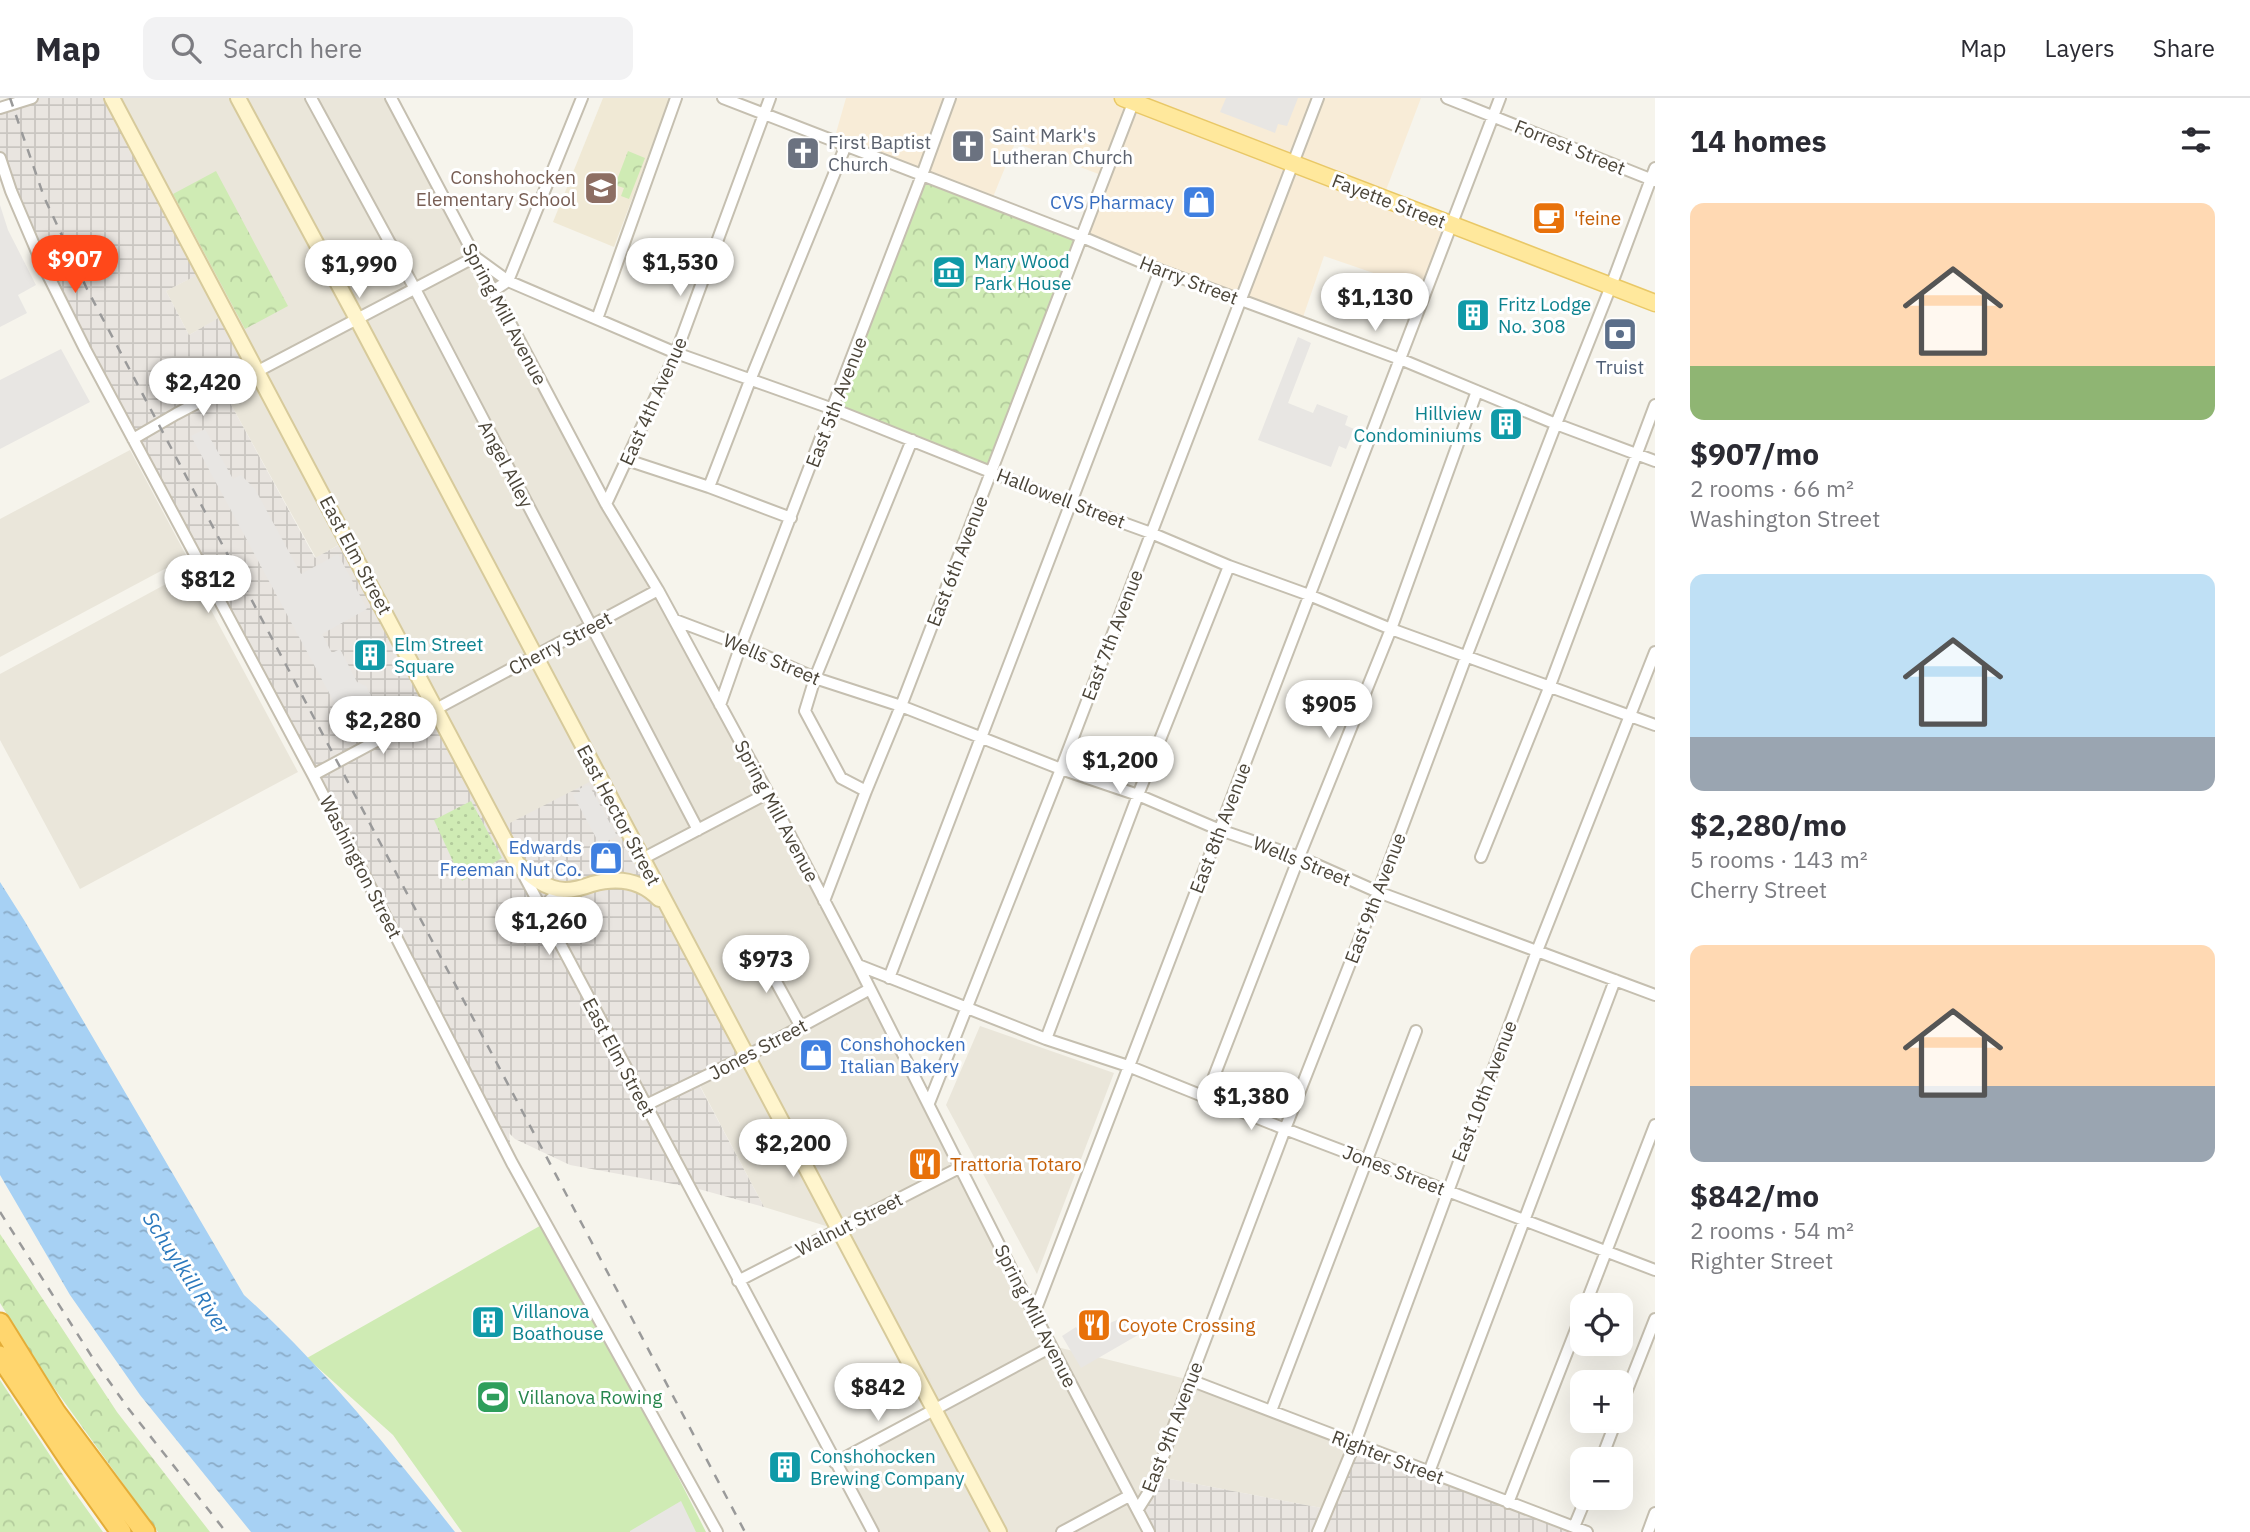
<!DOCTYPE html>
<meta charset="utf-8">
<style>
:root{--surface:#fff;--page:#f2f2f3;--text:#2b2b33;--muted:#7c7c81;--line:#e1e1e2;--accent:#ff481a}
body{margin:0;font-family:"IBM Plex Sans",sans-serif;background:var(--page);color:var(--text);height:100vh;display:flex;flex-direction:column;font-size:26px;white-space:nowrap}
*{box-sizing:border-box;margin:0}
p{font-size:23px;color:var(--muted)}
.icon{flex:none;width:38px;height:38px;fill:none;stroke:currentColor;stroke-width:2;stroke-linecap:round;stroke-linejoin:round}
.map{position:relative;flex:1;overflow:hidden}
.drawer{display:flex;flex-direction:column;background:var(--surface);width:595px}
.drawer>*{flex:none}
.controls{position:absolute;left:1570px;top:1195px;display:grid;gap:14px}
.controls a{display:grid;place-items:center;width:63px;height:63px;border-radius:14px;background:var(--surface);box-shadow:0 7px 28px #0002;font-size:35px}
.price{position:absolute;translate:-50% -60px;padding:0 16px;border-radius:24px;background:#fff;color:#222;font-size:23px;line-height:46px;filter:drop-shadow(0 2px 4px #0008)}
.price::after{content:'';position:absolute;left:50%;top:42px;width:21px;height:16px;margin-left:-10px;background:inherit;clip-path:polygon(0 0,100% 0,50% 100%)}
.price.active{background:var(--accent);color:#fff}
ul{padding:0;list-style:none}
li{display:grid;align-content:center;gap:14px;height:371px;padding:0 35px}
li span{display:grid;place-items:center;height:217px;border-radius:14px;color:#555}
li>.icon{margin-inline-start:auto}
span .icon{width:126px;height:126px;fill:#fffc;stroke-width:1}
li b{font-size:30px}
h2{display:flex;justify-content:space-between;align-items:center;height:84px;padding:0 35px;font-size:30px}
header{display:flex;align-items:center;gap:42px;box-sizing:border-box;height:98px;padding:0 35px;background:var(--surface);border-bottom:2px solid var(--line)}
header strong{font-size:33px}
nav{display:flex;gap:38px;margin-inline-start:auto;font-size:24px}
.search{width:490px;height:63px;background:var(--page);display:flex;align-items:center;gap:18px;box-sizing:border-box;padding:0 24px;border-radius:14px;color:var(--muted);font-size:26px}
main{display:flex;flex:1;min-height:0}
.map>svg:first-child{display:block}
.residential{fill:#eae6da}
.commercial{fill:#f8ecd7}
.industrial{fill:url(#industrial-grid)}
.education{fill:#f0e9d5}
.grass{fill:#cfebb4}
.forest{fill:url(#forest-crowns)}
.garden{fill:url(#garden-dots)}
.parking{fill:#e8e6e3}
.water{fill:url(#water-ripples)}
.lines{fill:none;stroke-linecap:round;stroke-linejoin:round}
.street-casing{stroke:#c5bfb0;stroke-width:14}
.secondary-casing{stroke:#d7ca9b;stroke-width:18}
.primary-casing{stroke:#e9c867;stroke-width:19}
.highway-casing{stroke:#e4ad38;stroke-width:23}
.street{stroke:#fff;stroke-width:10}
.secondary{stroke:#fff5cd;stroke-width:14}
.primary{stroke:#ffe89c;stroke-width:16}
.highway{stroke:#ffd66e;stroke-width:19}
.rail{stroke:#9a9a9a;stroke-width:2.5;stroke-dasharray:9 9;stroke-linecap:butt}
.labels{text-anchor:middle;stroke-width:6;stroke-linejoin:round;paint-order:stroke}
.worship-label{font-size:19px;fill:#5b616d;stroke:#fff;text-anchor:start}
.street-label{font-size:19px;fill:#4b4539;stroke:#fff}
.education-label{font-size:19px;fill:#785e54;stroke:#fff;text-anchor:end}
.shop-label{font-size:19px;fill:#366cbe;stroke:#fff;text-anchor:end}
.food-label{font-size:19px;fill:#c56008;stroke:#fff;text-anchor:start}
.culture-label{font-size:19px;fill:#0d838f;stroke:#fff;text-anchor:start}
.service-label{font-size:19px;fill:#4e5e75;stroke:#fff}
.leisure-label{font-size:19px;fill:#27864d;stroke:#fff;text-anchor:start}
.water-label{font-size:21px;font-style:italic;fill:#2c79bd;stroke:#fff}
</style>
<header>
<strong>Map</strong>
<div class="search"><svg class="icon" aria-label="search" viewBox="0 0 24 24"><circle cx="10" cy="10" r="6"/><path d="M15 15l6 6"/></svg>Search here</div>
<nav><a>Map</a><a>Layers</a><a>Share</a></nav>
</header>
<main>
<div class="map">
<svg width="1655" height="1434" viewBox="0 0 1655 1434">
<defs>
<pattern id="industrial-grid" width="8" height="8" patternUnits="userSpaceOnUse" patternTransform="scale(1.75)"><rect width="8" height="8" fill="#e9e5e0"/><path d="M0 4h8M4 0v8" fill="none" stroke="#c9c6c1"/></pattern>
<pattern id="forest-crowns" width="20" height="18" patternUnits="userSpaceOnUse" patternTransform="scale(1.75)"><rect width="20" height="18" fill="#cfebb4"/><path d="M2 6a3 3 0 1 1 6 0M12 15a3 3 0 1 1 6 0" fill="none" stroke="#b3cb9c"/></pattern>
<pattern id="garden-dots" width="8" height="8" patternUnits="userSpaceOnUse" patternTransform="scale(1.75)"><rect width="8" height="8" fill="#cfebb4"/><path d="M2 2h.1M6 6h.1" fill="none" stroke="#b3cb9c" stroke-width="1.8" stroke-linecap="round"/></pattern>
<pattern id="water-ripples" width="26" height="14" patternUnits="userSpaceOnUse" patternTransform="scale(1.75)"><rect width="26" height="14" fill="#a7d1f4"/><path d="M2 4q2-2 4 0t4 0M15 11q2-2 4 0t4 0" fill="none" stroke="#8aabc7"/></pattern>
</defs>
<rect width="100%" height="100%" fill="#f6f4ec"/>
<path class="residential" d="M 112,0 L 391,0 L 658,492 L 1057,1249 L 1190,1282 L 1355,1345 L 1327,1411 L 1154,1378 L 1148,1434 L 873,1434 L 835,1365 L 934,1313 L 839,1132 L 764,1109 L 697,982 L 500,730 L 347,442 L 316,460 L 224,294 L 227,216 L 189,237 L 166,193 L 204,173 Z
M 130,352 L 187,459 L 0,559 L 0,421 Z
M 190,473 L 298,674 L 80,791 L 0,642 L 0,576 Z
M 980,928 L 1114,975 L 1037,1176 L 946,1007 Z"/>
<path class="commercial" d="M 846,0 L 1421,0 L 1383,100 L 1452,127 L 1426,193 L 1324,158 L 1301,225 L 1082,139 L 1104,78 L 1015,45 L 991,104 L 834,42 Z"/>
<path class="industrial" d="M 32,0 L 112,0 L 205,173 L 166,193 L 189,237 L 227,215 L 258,273 L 224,294 L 315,460 L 348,442 L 500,730 L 599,679 L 747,958 L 697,983 L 764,1109 L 695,1090 L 570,1067 L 515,1041 L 509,1035 L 512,1065 L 85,251 L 0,60 L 0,10 Z
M 1355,1345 L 1587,1434 L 1148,1434 L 1139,1417 L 1154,1378 L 1327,1411 Z"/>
<path class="education" d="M 603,0 L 670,0 L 614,149 L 553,124 Z"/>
<path class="grass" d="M 545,1125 L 592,1209 L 706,1434 L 462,1434 L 393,1337 L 307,1260 Z"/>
<path class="forest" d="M 628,53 L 645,60 L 629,101 L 621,98 L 624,90 L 615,87 Z
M 216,73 L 288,208 L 245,231 L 173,96 Z
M 922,77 L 1082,139 L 992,373 L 833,311 Z
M 0,1136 L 117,1314 L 210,1434 L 158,1434 L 47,1280 L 0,1205 Z
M 0,1282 L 73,1392 L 103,1434 L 0,1434 Z"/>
<path class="garden" d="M 471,703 L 502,760 L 462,783 L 434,722 Z"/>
<path class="parking" d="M 1226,0 L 1298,0 L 1287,28 L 1278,26 L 1275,35 L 1220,14 Z
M 0,107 L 8,132 L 36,187 L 18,197 L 27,215 L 0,229 Z
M 1298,239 L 1311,245 L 1288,305 L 1313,315 L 1317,306 L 1348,318 L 1345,327 L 1354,331 L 1346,351 L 1339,348 L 1331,369 L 1258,342 Z
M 61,251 L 90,304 L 0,351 L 0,282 Z
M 205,331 L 233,381 L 241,377 L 255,391 L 301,476 L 338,456 L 367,511 L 322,536 L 332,555 L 340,551 L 357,584 L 366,588 L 387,627 L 360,642 L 344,612 L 334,604 L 191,338 Z
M 589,687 L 617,738 L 600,747 L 573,697 L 580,694 L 579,691 Z
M 1127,1218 L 1138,1237 L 1081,1270 L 1062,1238 L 1076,1229 L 1085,1243 L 1112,1224 Z
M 681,1403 L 696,1434 L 630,1434 L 630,1433 Z"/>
<path class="water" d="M 0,784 L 24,822 L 244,1197 C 323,1268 389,1351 455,1434 L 251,1434 L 140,1297 L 70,1197 L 0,1077 Z"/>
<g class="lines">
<g class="street-casing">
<path id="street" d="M 311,0 L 415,191 L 698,732
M 391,0 L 606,406 L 658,492 L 768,695 L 858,867 L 1027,1202 L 1149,1434
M 723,0 L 1082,139 L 1160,172 L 1400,261 L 1556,326 L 1655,363
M 1447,0 L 1655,83
M 0,10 L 32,0
M 0,60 L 11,93 L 40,161 L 85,251 L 313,677 L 512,1065 L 717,1434
M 493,193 L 508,183 L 582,0
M 597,221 L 676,0
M 133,341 L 176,316 L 475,159 L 508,183 L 676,255 L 833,311 L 1071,406 L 1151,435 L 1229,468 L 1309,497 L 1391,531 L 1655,627
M 627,362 L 709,389 L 791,420
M 709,389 L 751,280 L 846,47
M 606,406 L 676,255 L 770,0
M 675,522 L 741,547 L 815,580 L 901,608 L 1061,671 L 1138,697 L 1220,732 L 1299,759 L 1378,794 L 1655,897
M 720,607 L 741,547 L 922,77 L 950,0
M 313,677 L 658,492
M 866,693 L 841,680 L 805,613 L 815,580 L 912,342
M 1481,759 L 1549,590 L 1655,307
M 642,761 L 768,695
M 520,770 L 873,1434
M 824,803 L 866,693 L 901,608 L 1135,0
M 546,818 C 543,804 553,797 566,792
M 758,851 L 801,929
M 858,867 L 1046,941 L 1128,968 L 1285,1031 L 1655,1172
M 889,880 L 1160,172
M 1046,941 L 1138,697 L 1229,468
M 1206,999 L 1299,759 L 1391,531 L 1477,293
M 929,1005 L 1061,671 L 1318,0
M 644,1008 L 747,958 L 870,891
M 738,1183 L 961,1069
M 1585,1208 L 1655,1027
M 1034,1216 L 1500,0
M 1190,1282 L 1587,1434
M 1620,1310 L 1655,1221
M 1271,1313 L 1416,933
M 1601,1362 L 1616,1323
M 835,1365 L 1051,1249
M 1429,1374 L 1615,882
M 1508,1405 L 1582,1216
M 1138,1411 L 1150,1392 L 1156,1379 L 1190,1282 L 1285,1031 L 1378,794 L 1466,559 L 1556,326 L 1611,188 L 1655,70
M 1574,1429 L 1586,1400
M 1062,1434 L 1129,1398
M 1318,1434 L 1355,1345 L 1537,853 L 1655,554
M 1648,1434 L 1655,1415"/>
</g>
<g class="secondary-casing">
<path id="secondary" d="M 112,0 L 517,765 C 530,778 545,791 565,792 C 574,792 584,789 592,786 C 617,779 641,782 659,801
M 238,0 L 357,221 L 999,1434"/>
</g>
<g class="primary-casing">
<path id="primary" d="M 1123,0 L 1655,205"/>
</g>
<g class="highway-casing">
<path id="highway" d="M 0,1225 L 56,1315 L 145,1434
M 0,1258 L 71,1364 L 121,1434"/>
</g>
<use href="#street" class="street"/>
<use href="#secondary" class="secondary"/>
<use href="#primary" class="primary"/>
<use href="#highway" class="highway"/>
<path class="rail" d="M 10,0 L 44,99 L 87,191 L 745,1434
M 0,1114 L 94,1262 L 128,1310 L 226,1434"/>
</g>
<defs>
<g id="church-square" transform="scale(1.75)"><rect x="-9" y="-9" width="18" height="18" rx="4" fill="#6b7280" stroke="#fff"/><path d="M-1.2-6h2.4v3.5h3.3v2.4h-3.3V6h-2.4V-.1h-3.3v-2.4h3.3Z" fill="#fff"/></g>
<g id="school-square" transform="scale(1.75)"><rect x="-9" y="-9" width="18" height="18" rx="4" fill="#8d6e63" stroke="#fff"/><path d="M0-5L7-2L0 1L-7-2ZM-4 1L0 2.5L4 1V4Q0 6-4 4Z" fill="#fff"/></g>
<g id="shop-square" transform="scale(1.75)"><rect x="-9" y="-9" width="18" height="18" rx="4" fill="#3f7fe0" stroke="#fff"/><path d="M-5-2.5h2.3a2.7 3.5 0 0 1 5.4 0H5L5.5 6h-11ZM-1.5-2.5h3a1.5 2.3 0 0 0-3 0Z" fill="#fff"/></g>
<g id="cafe-square" transform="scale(1.75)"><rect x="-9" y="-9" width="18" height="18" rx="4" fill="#e8710a" stroke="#fff"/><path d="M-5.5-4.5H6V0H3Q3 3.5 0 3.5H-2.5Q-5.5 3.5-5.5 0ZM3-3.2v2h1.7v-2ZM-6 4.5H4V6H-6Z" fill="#fff"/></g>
<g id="museum-square" transform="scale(1.75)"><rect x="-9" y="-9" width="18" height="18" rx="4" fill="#0f9aa8" stroke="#fff"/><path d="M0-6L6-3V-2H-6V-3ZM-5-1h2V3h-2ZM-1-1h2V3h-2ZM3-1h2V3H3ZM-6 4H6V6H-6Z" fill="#fff"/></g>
<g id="building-square" transform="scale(1.75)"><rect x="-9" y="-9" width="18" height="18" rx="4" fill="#0f9aa8" stroke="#fff"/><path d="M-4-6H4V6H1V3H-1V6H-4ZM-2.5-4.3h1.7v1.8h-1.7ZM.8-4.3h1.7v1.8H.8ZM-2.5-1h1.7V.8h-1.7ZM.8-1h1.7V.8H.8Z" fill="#fff"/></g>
<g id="bank-square" transform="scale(1.75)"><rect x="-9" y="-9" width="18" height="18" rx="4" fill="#5c6f8a" stroke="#fff"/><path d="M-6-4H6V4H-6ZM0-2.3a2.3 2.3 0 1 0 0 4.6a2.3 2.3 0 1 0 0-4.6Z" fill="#fff"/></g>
<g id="restaurant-square" transform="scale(1.75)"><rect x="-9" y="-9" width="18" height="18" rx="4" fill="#e8710a" stroke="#fff"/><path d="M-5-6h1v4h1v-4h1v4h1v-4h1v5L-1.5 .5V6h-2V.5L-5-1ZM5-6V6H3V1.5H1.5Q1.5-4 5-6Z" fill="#fff"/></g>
<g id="stadium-square" transform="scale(1.75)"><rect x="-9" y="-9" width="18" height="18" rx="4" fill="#2e9e5b" stroke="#fff"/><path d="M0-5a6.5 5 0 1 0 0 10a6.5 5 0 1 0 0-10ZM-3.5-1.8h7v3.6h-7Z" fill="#fff"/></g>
</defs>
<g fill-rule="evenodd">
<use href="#church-square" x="968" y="48"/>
<use href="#church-square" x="803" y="55"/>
<use href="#school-square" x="601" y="90"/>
<use href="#shop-square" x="1199" y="104"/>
<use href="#cafe-square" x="1549" y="120"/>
<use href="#museum-square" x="949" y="174"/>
<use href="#building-square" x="1473" y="217"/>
<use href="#bank-square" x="1620" y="236"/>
<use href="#building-square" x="1506" y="326"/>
<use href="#building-square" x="370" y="557"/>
<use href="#shop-square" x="606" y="760"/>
<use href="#shop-square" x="816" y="957"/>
<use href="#restaurant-square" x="925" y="1066"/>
<use href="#building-square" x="488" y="1224"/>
<use href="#restaurant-square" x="1094" y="1227"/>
<use href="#stadium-square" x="493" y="1299"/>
<use href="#building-square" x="785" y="1369"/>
</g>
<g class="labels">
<g class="worship-label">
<text x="992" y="44">Saint Mark's<tspan x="992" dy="22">Lutheran Church</tspan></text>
<text x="828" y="51">First Baptist<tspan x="828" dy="22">Church</tspan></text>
</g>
<g class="street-label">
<text transform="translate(1570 49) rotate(22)" y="7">Forrest Street</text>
<text transform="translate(1389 103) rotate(21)" y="7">Fayette Street</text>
<text transform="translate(1189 182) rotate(21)" y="7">Harry Street</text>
<text transform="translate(505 216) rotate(62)" y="7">Spring Mill Avenue</text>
<text transform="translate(653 303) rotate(-66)" y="7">East 4th Avenue</text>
<text transform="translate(836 304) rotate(-69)" y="7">East 5th Avenue</text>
<text transform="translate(506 366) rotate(62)" y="7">Angel Alley</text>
<text transform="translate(1061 400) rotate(21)" y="7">Hallowell Street</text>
<text transform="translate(356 457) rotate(62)" y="7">East Elm Street</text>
<text transform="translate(957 463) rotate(-69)" y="7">East 6th Avenue</text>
<text transform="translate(1112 537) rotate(-69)" y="7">East 7th Avenue</text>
<text transform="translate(560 545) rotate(-28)" y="7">Cherry Street</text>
<text transform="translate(772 561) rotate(23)" y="7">Wells Street</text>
<text transform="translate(777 713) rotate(62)" y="7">Spring Mill Avenue</text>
<text transform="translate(619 717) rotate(62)" y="7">East Hector Street</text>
<text transform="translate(1220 730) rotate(-69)" y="7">East 8th Avenue</text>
<text transform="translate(1302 763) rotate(22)" y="7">Wells Street</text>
<text transform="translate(361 769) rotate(63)" y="7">Washington Street</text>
<text transform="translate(1375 800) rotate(-69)" y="7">East 9th Avenue</text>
<text transform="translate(758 951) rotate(-28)" y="7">Jones Street</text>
<text transform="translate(619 959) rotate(62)" y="7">East Elm Street</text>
<text transform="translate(1484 993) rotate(-69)" y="7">East 10th Avenue</text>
<text transform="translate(1394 1072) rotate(21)" y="7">Jones Street</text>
<text transform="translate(849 1126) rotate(-27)" y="7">Walnut Street</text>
<text transform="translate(1036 1218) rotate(63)" y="7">Spring Mill Avenue</text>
<text transform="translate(1172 1329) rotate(-69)" y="7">East 9th Avenue</text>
<text transform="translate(1388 1359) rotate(21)" y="7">Righter Street</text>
</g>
<g class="education-label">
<text x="576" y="86">Conshohocken<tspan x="576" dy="22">Elementary School</tspan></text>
</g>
<g class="shop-label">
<text x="1174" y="111">CVS Pharmacy</text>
<text x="582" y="756">Edwards<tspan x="582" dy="22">Freeman Nut Co.</tspan></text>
<text x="840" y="953" text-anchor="start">Conshohocken<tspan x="840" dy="22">Italian Bakery</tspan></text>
</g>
<g class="food-label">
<text x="1574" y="127">'feine</text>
<text x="950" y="1073">Trattoria Totaro</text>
<text x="1118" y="1234">Coyote Crossing</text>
</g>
<g class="culture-label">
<text x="974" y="170">Mary Wood<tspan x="974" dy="22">Park House</tspan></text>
<text x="1498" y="213">Fritz Lodge<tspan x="1498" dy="22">No. 308</tspan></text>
<text x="1482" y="322" text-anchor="end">Hillview<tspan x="1482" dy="22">Condominiums</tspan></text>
<text x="394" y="553">Elm Street<tspan x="394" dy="22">Square</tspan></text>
<text x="512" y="1220">Villanova<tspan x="512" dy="22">Boathouse</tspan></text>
<text x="810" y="1365">Conshohocken<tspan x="810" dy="22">Brewing Company</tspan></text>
</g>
<g class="service-label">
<text x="1620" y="276">Truist</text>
</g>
<g class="leisure-label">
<text x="518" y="1306">Villanova Rowing</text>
</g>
<g class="water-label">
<text transform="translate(186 1175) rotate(57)" y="7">Schuylkill River</text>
</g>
</g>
</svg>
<div class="controls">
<a><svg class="icon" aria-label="locate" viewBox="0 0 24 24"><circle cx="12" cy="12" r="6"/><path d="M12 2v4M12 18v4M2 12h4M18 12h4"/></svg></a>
<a>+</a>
<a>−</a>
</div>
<b class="price active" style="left:75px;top:197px">$907</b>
<b class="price" style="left:680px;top:200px">$1,530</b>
<b class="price" style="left:359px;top:202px">$1,990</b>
<b class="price" style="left:1375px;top:235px">$1,130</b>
<b class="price" style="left:203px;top:320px">$2,420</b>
<b class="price" style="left:208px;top:517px">$812</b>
<b class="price" style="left:1329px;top:642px">$905</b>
<b class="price" style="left:383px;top:658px">$2,280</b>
<b class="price" style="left:1120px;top:698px">$1,200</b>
<b class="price" style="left:549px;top:859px">$1,260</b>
<b class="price" style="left:766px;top:897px">$973</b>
<b class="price" style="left:1251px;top:1034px">$1,380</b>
<b class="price" style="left:793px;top:1081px">$2,200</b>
<b class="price" style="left:878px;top:1325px">$842</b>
</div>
<section class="drawer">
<h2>14 homes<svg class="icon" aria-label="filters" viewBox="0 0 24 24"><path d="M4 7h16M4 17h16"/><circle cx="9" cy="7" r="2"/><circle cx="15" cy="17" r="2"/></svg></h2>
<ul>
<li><span style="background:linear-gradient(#ffd9b3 75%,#8fb573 0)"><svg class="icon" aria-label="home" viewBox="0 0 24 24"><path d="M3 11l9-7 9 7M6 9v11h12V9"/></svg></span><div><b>$907/mo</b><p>2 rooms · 66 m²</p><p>Washington Street</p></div></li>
<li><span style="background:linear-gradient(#bfe0f5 75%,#9aa5b1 0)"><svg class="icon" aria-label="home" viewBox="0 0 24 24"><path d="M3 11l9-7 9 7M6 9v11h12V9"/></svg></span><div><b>$2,280/mo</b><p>5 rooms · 143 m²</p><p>Cherry Street</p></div></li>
<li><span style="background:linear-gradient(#ffd9b3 65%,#9aa5b1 0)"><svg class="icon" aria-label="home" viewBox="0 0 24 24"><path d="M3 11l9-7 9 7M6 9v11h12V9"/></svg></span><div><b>$842/mo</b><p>2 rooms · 54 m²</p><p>Righter Street</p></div></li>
</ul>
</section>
</main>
